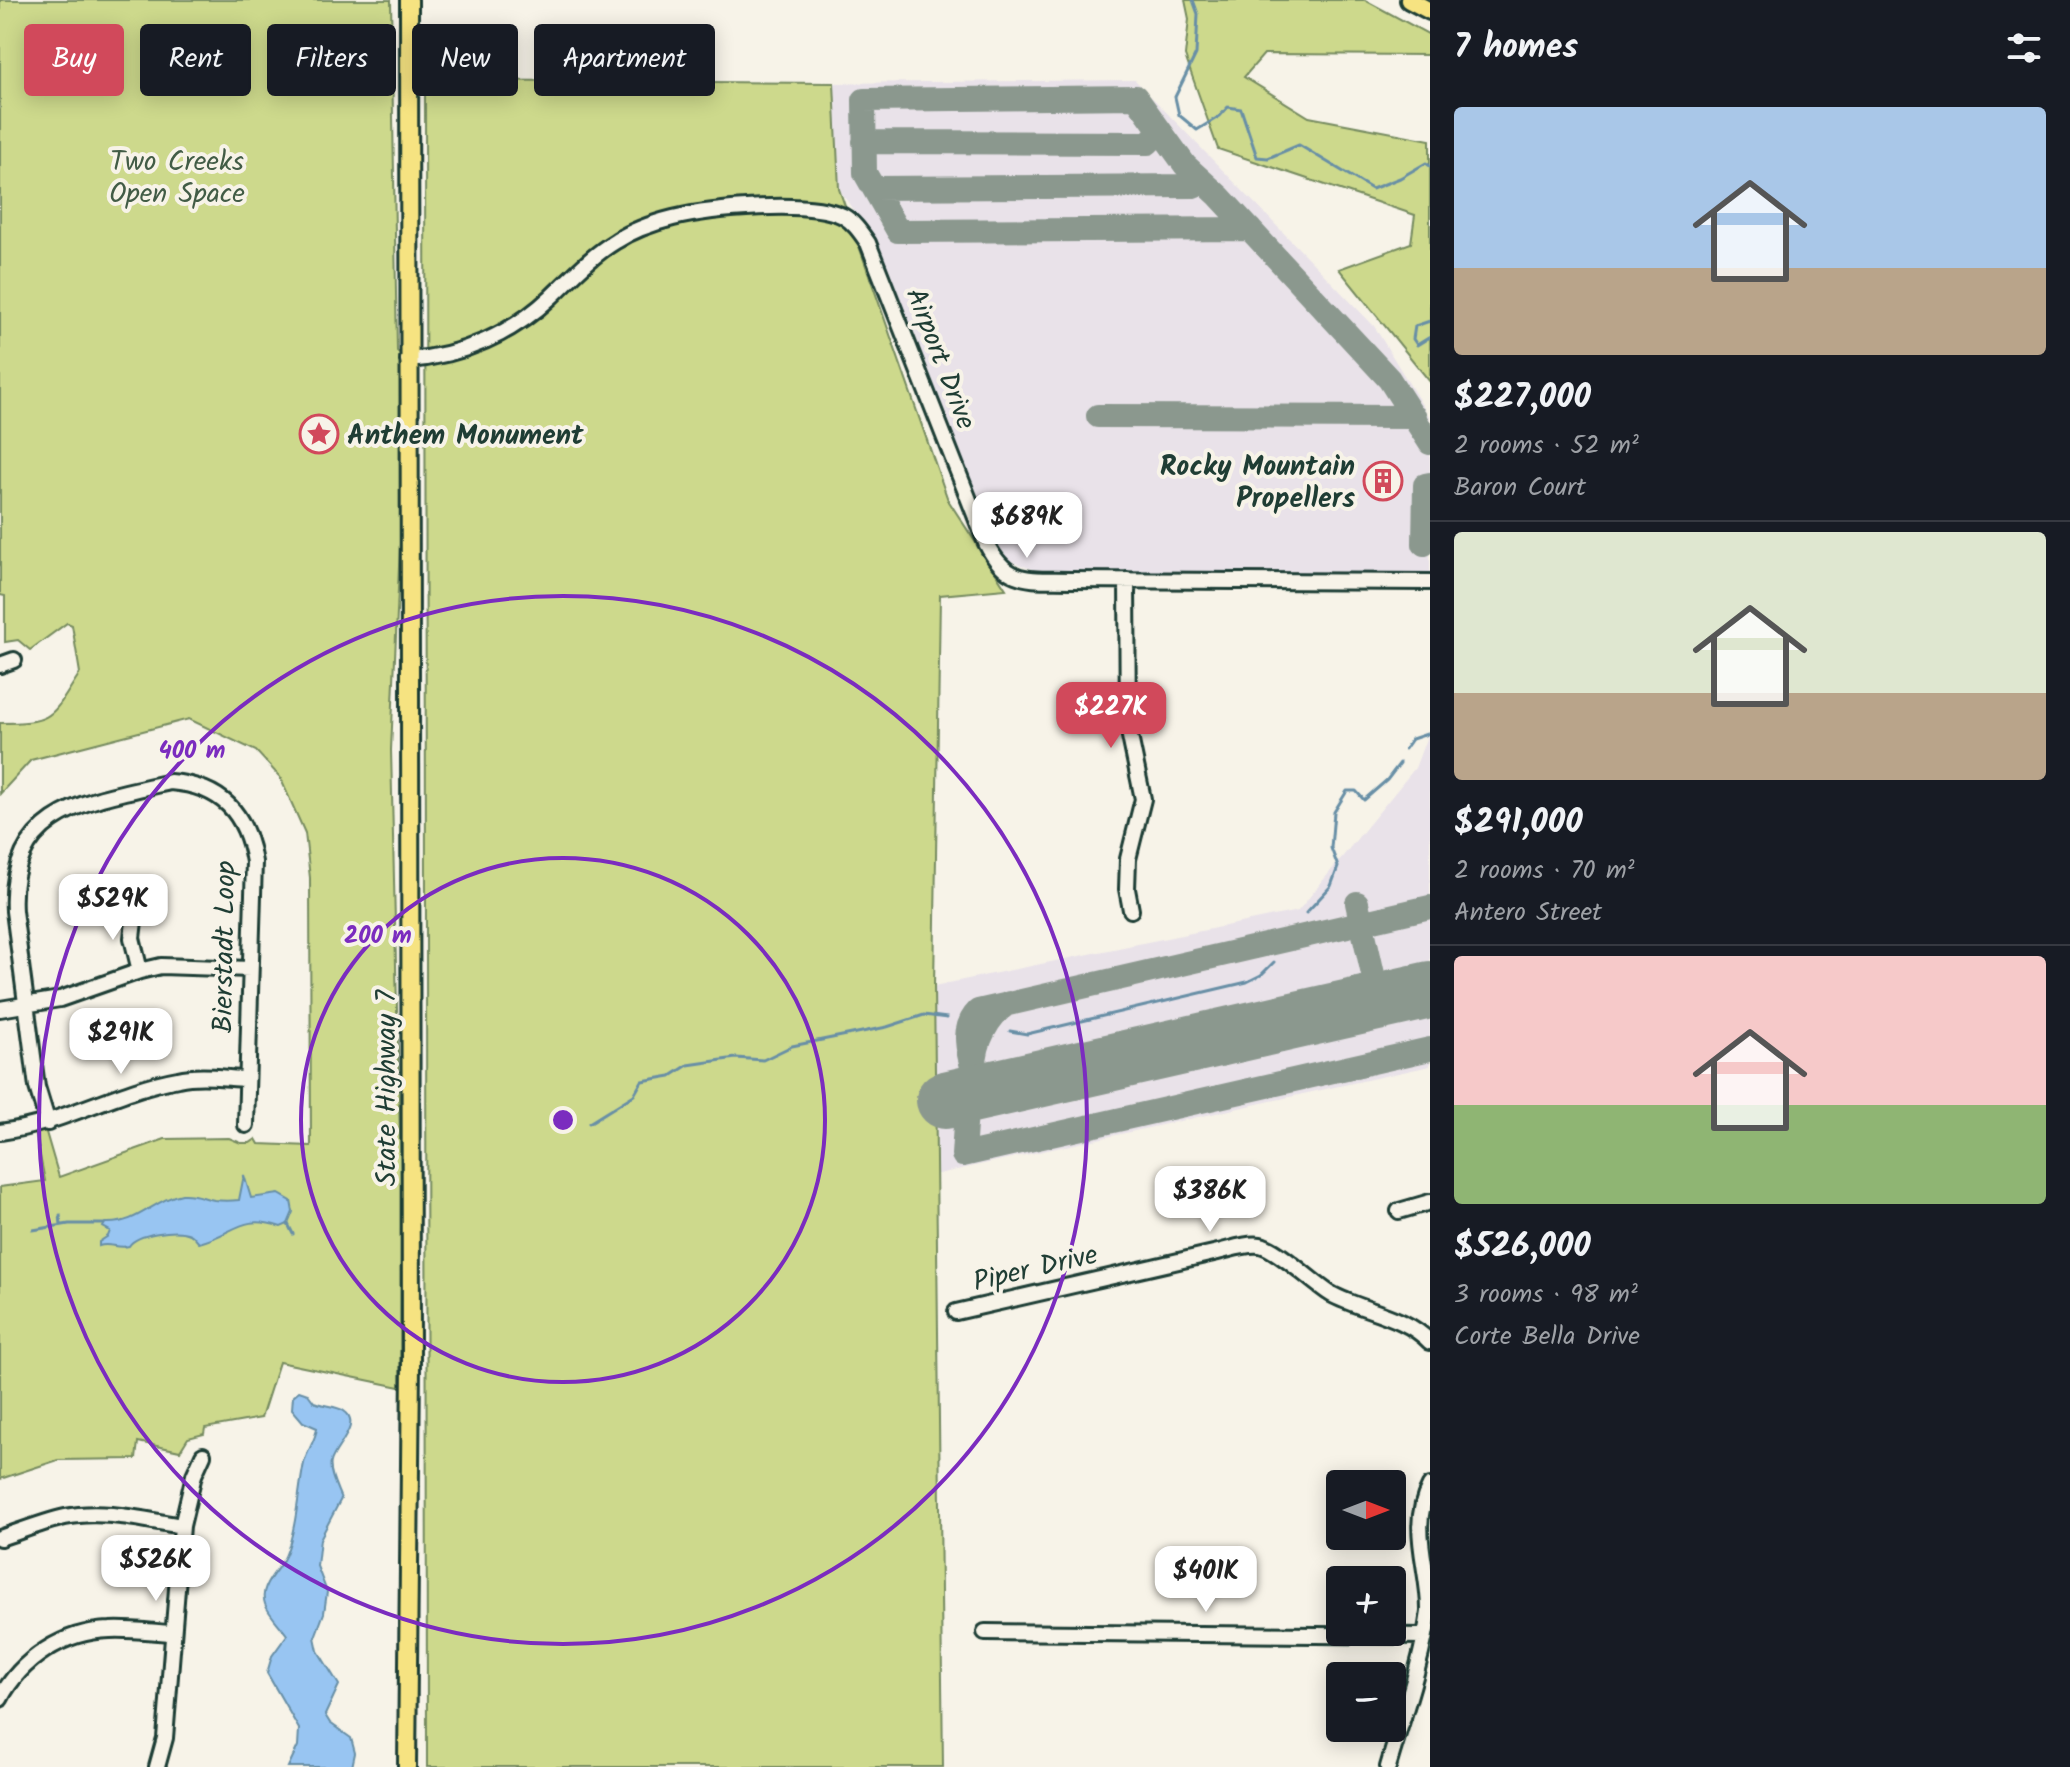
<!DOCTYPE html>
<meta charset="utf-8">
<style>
:root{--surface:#171b24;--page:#242831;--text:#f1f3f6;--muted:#9ea1a6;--line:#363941;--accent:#d1495b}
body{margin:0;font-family:Kalam,sans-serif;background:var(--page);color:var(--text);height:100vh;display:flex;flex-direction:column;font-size:30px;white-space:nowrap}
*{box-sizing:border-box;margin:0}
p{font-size:26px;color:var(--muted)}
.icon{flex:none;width:44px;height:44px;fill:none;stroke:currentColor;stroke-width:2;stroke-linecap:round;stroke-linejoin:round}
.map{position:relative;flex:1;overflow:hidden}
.sheet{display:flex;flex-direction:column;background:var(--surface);width:640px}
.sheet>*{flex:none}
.guide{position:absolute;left:24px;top:24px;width:760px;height:72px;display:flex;gap:16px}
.needle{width:52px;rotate:90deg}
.buttons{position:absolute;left:1326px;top:1470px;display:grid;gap:16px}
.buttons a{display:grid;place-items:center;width:80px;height:80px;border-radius:8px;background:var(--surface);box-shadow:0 4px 20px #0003;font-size:40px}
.price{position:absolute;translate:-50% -68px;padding:0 18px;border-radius:16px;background:#fff;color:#222;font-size:26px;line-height:52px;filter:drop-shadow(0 2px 4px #0008)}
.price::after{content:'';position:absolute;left:50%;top:48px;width:24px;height:18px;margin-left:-12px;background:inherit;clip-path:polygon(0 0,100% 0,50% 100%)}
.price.selected{background:var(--accent);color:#fff}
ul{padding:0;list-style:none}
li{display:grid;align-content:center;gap:16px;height:424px;padding:0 24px}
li+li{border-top:2px solid var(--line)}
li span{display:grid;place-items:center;height:248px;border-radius:8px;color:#555}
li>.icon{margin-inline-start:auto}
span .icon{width:144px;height:144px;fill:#fffc;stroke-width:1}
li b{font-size:34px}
h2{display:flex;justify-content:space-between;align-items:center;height:96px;padding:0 24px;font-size:34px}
.pill{padding:0 28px;border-radius:8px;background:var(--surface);box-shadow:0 4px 20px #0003;font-size:28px;line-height:72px}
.pill.selected{background:var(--accent);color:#fff}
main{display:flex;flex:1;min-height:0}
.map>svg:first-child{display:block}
.built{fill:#e9e2e9}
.green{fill:#cdd98c;stroke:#768b60;stroke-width:2}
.water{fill:#98c5f2;stroke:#688fa6;stroke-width:2}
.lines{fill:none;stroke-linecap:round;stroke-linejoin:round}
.stream{stroke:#688fa6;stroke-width:3}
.taxiway{stroke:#8b988e;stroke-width:24}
.runway{stroke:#8b988e;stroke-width:58}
.minor-casing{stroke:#1f3d34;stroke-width:20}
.major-casing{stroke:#1f3d34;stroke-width:22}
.minor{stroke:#f7f3e8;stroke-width:14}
.major{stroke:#f6e381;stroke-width:16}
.ring{fill:none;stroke:#7b2cbf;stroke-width:4}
.labels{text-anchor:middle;stroke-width:8;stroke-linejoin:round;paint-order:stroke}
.park-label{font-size:28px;fill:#425c46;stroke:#f7f3e8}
.street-label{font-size:28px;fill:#1f3d34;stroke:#f7f3e8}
.poi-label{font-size:28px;font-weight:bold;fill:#1f3d34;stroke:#f7f3e8;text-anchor:start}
.centre{fill:#7b2cbf;stroke:#f7f3e8;stroke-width:4}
.ring-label{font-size:24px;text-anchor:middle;font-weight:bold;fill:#7b2cbf;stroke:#f7f3e8;stroke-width:8;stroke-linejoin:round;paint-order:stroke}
</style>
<main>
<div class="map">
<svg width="1430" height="1767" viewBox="0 0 1430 1767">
<rect width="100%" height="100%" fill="#f7f3e8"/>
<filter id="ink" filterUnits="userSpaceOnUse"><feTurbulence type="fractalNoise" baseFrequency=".0125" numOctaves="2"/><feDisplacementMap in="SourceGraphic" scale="16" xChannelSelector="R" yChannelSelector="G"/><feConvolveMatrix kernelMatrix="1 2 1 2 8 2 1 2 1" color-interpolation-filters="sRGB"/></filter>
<g filter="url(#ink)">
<path class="built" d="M 1135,80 L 1374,326 L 1430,418 L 1430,575 L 1038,571 L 1010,561 L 995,547 L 876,244 L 839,189 L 834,83 Z
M 1430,728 L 1430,1066 L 934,1175 L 934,986 L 1298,911 L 1415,768 Z"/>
<path class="green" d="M 0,0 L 391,0 L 397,351 L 408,360 L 391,750 L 401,1182 L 400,1387 L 279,1362 L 261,1418 L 205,1428 L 204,1434 L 188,1438 L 180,1451 L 138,1442 L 136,1459 L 58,1460 L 0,1479 L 0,1187 L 45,1181 L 35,1131 L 45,1129 L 59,1177 L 165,1139 L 229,1138 L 241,1143 L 250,1143 L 256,1139 L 259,1144 L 311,1146 L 310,878 L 305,833 L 280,777 L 256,751 L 189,719 L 31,760 L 0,794 L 0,723 C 55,723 51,717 80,673 L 72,625 L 67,623 L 30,650 L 18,640 L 5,642 L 5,596 L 0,595 Z
M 1185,0 L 1365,0 L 1430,35 L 1430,55 L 1264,54 L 1244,77 L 1309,117 L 1430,140 L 1430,382 L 1339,269 L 1411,243 L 1415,215 L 1218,149 L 1185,56 L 1189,19 Z
M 425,80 L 834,83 L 839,189 L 948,500 L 1006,589 L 940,595 L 934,986 L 943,1767 L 427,1767 Z"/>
<path class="water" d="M 244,1175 L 251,1198 L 279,1194 L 291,1201 L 293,1212 L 288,1224 L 281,1227 C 241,1213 235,1234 199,1243 C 196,1240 194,1236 190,1234 C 177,1228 136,1234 129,1246 C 117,1249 109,1242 99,1246 L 99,1242 L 108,1236 L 110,1231 L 103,1227 L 105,1223 C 138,1225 154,1199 182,1194 C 194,1193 203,1198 214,1200 C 222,1201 231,1201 239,1200 Z
M 299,1391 L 308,1394 L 314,1402 C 323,1406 338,1406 344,1411 C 363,1424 334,1448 331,1462 C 328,1472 338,1490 341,1499 L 320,1539 L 317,1566 L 327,1592 L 324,1613 L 315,1637 L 318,1651 L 339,1685 L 325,1715 L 330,1723 L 351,1738 L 355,1753 L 352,1767 L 288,1767 L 298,1746 L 299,1729 L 267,1673 L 272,1656 L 287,1635 C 281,1626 269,1615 265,1604 C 258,1585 280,1570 286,1554 C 297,1526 298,1492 304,1463 C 307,1451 316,1439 317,1428 L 303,1422 L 292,1409 L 293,1396 Z"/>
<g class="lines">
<path class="stream" d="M 1193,0 L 1198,14 L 1196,54 L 1175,97 L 1179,115 L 1197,130 L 1220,116 L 1228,107 L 1241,109 L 1257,157 L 1268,158 L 1299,145 L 1372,189 L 1400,178 L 1426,163 L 1430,166
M 1430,321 L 1415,326 L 1413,339 L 1417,345 L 1430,337
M 1405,749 L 1412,739 L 1430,733
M 1306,913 L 1331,886 L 1338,867 L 1331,848 L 1334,812 L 1347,791 L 1356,791 L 1364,800 L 1387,780 L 1400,763
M 1010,1031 L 1027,1034 L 1247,982 L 1261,975 L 1274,962
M 589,1123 L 634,1095 L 642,1081 L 671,1076 L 688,1065 L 736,1058 L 763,1060 L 792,1046 L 887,1027 L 924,1015 L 947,1018
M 60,1215 L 61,1225
M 288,1224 L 293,1234
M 33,1230 L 69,1224 L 104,1224"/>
<path class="taxiway" d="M 864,142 L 1148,143 L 1160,131
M 874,188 L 1193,186 L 1203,182
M 1250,229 L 898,231 L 865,173 L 864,100 L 1136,97 L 1185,165 L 1219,196 L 1389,379 L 1430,443
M 1098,416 L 1415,417
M 1424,544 L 1425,485 L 1430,484
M 1357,903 L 1379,1001
M 975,1066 C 975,1043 988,1015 1009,1003
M 979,1092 C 973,1065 956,1033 978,1011 L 1430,907
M 967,1095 L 963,1155 L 1430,1049"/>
<path class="runway" d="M 945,1100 L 1430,990"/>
<g class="minor-casing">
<path id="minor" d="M 408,360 C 462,356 512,334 551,297 C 572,277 591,256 616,241 C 633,230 653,223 673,218 C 710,209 809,199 843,216 C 854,222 861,233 868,243 L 986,543 C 1007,585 1028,579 1070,580 L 1430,582
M 1127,580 L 1128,727 L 1143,799 L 1128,859 L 1127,889 L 1131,910
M 0,665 L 14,660
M 135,913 L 132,938 L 140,971
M 0,1009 L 60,999 L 140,971 L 161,966 L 250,969
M 48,1123 L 37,1087 L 14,911 C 8,808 92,800 170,782 C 222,786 246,813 254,862 L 246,1125
M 0,1132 C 63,1124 116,1090 178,1079 C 200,1074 223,1078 246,1079
M 1399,1211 L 1430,1202
M 956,1312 L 1218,1252 C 1231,1249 1247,1243 1260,1245 C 1277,1248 1313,1283 1331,1294 C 1362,1311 1405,1315 1430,1342
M 0,1538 C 21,1531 43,1522 65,1517 C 103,1509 144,1520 182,1526
M 985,1632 L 1425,1636
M 0,1699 C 21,1659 64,1631 110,1630 C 131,1629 152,1632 172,1633
M 157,1767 L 165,1738 L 182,1526 L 194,1475 L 203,1455
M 1388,1767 C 1402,1718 1422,1663 1429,1612 C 1430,1569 1408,1527 1430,1486"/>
</g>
<g class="major-casing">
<path id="major" d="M 1409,0 L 1430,11
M 407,1767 L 411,1365 L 409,0"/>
</g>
<use href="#minor" class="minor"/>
<use href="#major" class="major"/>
</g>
</g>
<g class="ring">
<circle cx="563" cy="1120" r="262"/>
<circle cx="563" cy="1120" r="524"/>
</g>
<defs>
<g id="sight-ring" transform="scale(2)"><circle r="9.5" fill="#f7f3e8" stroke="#d1495b" stroke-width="1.5"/><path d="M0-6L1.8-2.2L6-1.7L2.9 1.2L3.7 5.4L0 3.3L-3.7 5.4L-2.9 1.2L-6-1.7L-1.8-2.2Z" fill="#d1495b"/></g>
<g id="building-ring" transform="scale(2)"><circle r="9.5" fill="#f7f3e8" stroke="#d1495b" stroke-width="1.5"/><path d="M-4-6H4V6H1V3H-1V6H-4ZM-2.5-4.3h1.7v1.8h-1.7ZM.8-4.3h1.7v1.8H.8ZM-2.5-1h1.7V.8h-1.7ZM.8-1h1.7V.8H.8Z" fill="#d1495b"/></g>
</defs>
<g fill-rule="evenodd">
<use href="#sight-ring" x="319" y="434"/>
<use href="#building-ring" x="1383" y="481"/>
</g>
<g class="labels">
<g class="park-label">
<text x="177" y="170">Two Creeks<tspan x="177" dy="32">Open Space</tspan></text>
</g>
<g class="street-label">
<text transform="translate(942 358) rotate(69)" y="10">Airport Drive</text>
<text transform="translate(223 947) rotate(-89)" y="10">Bierstadt Loop</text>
<text transform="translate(385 1088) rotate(-90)" y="10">State Highway 7</text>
<text transform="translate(1035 1267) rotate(-13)" y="10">Piper Drive</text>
</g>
<g class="poi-label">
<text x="347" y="444">Anthem Monument</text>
<text x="1355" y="475" text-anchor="end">Rocky Mountain<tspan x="1355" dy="32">Propellers</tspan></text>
</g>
</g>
<circle cx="563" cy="1120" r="12" class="centre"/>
<g class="ring-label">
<text x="192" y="758">400 m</text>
<text x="378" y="943">200 m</text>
</g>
</svg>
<div class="buttons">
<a><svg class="needle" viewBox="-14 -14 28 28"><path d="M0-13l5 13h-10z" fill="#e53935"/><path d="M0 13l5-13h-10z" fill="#9ea1a6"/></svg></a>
<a>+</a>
<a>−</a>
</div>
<b class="price" style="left:1027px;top:560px">$689K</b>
<b class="price selected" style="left:1111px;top:750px">$227K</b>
<b class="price" style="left:113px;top:942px">$529K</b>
<b class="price" style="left:121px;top:1076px">$291K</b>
<b class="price" style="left:1210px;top:1234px">$386K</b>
<b class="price" style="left:156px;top:1603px">$526K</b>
<b class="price" style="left:1206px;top:1614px">$401K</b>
<div class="guide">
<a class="pill selected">Buy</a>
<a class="pill">Rent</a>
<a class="pill">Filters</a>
<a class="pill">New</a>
<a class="pill">Apartment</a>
</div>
</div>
<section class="sheet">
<h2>7 homes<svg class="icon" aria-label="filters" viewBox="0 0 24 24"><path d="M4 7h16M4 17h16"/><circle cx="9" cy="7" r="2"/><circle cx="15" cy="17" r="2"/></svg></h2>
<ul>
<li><span style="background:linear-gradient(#a9c7e8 65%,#b9a48a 0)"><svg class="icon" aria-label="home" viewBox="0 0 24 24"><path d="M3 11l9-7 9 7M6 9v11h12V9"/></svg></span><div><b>$227,000</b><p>2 rooms · 52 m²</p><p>Baron Court</p></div></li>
<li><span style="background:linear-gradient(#dfe7d0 65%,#b9a48a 0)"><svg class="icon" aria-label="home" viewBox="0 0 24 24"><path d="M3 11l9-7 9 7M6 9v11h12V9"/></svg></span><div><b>$291,000</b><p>2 rooms · 70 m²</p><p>Antero Street</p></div></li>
<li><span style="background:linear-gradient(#f6c9c9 60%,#8fb573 0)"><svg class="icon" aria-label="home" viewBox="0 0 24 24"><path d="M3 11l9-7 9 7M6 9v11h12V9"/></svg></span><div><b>$526,000</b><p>3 rooms · 98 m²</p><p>Corte Bella Drive</p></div></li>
</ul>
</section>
</main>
